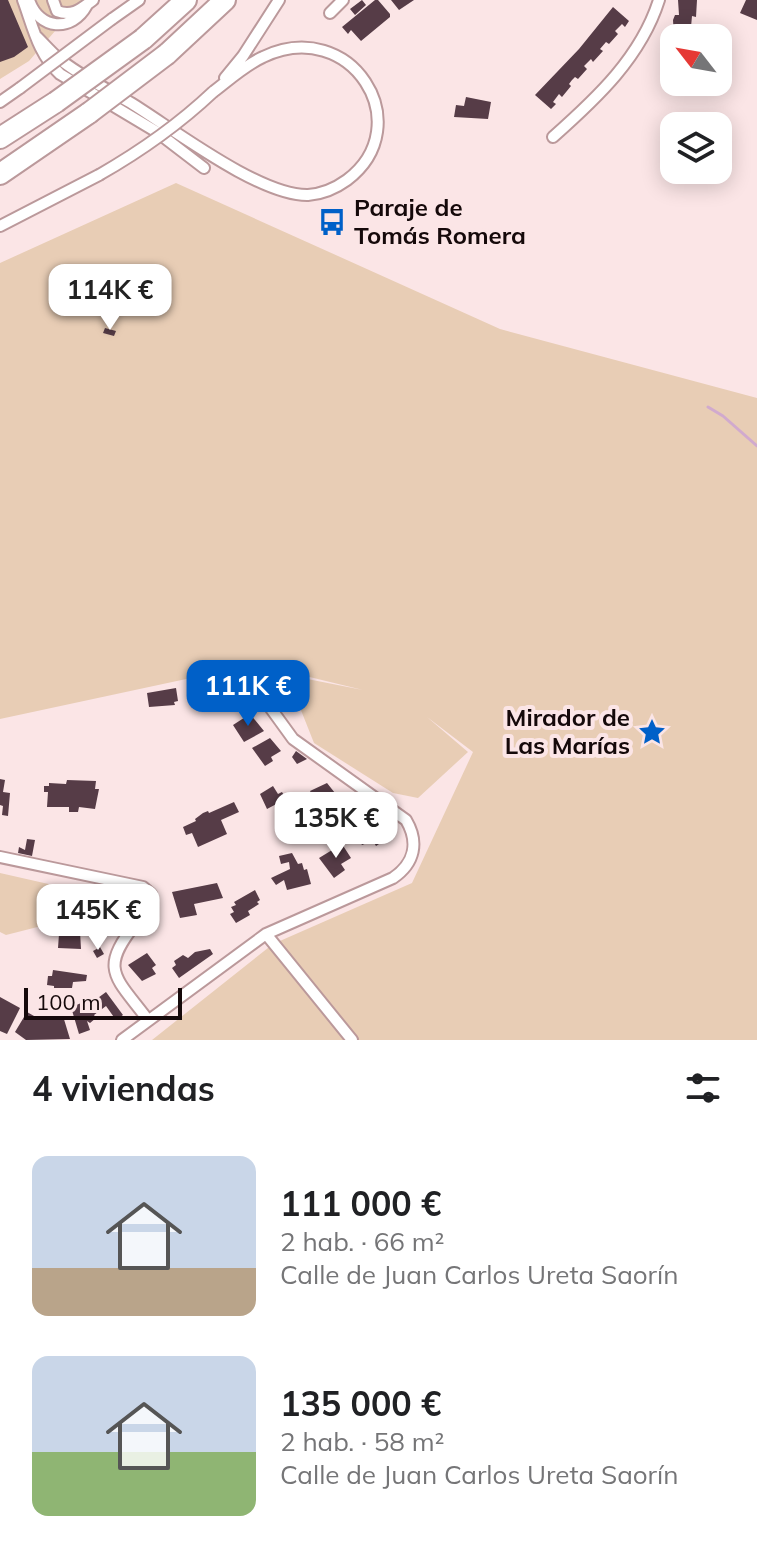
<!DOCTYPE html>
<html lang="es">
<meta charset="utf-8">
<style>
:root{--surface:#fff;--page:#f6f6f6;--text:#202124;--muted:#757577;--accent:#0060c8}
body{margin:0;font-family:Mulish,sans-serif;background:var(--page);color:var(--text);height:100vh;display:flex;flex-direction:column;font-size:30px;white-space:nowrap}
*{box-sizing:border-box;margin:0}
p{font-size:26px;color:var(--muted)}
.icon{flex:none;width:44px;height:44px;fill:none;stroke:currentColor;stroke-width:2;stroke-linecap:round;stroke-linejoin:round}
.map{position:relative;height:1040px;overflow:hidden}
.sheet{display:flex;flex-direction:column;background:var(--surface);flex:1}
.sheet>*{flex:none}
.needle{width:52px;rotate:301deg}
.buttons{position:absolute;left:660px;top:24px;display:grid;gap:16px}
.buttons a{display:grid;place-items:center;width:72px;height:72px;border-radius:16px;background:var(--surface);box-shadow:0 4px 20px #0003;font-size:40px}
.scale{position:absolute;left:24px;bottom:20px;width:158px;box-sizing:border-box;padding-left:8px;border:4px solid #15090a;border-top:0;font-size:22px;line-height:28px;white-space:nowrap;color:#15090a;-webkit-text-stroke:6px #fbe5e6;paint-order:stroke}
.price{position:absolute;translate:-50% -68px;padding:0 18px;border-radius:16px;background:#fff;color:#222;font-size:26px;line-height:52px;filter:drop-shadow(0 2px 4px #0008)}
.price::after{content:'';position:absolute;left:50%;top:48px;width:24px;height:18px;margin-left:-12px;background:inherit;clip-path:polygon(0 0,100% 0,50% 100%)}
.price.selected{background:var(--accent);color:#fff}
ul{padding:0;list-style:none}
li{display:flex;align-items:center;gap:24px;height:200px;padding:0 32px}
li span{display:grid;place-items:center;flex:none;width:224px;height:160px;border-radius:16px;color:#555}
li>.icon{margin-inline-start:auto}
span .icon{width:96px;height:96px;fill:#fffc;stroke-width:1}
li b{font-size:34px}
h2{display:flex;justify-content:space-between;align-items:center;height:96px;padding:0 32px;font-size:34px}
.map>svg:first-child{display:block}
.green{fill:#e8cdb5}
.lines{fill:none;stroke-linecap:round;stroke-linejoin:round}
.stream{stroke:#d1aace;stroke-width:3}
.building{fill:#563c47}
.street-casing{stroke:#bb999b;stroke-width:14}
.highway-casing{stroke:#bb999b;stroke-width:24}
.street{stroke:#fff;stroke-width:10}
.highway{stroke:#fff;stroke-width:20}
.street-bridge-casing{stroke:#bb999b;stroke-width:14;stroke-linecap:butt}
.highway-bridge-casing{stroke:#bb999b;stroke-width:24;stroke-linecap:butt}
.street-bridge{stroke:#fff;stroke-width:10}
.highway-bridge{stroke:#fff;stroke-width:20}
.labels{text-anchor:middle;stroke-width:8;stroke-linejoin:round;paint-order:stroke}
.poi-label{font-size:24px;font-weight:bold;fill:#15090a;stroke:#fbe5e6;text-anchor:start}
</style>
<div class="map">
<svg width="757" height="1040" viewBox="0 0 757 1040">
<rect width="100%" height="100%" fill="#fbe5e6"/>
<path class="green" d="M 0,0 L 82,0 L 29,61 L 0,79 Z
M 176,183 L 500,329 L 757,398 L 757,1040 L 152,1040 L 273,944 L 412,883 L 473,752 L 427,717 L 468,752 L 418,798 L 393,793 L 314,743 L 287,675 L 363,690 L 256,664 L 0,719 L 0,263 Z
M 0,873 L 132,903 L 6,935 L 0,932 Z"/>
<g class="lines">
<path class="stream" d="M 708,407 L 723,416 L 757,446"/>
</g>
<path class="building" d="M 0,0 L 8,0 L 28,47 L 14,57 L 0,62 Z
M 362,0 L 366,5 L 355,15 L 350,9 Z
M 375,0 L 378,0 L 390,14 L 390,17 L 361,41 L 351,30 L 348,34 L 342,27 Z
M 391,0 L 414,0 L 399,10 Z
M 678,0 L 697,0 L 696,17 L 692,16 L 690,38 L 674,37 L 673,20 L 675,15 L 679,15 Z
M 746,0 L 757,0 L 757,20 L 740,13 Z
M 613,7 L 629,21 L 625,27 L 622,24 L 615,31 L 618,34 L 609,44 L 606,42 L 600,49 L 603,51 L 593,62 L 591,59 L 584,66 L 587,69 L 578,79 L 575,77 L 572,80 L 569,84 L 571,86 L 562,97 L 559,94 L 553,102 L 556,104 L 551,109 L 535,95 L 579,49 Z
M 466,97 L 491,102 L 488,119 L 454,117 L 456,105 L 464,106 Z
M 105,328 L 116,331 L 114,336 L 103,333 Z
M 240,682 L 243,697 L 216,705 L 214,692 L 227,689 L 226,685 Z
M 176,688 L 178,701 L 174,702 L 175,705 L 149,707 L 147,693 Z
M 250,714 L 264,731 L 244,742 L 233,725 Z
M 270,738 L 281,751 L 271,757 L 273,761 L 265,766 L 252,748 Z
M 296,751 L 307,759 L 297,764 L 292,757 Z
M 0,779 L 5,780 L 3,792 L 10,793 L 8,816 L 2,815 L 3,806 L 0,805 Z
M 67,780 L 96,781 L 95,789 L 99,789 L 95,809 L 79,807 L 78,812 L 69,812 L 69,807 L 47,807 L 48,792 L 44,792 L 44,786 L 49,786 L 49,783 L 66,784 Z
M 327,783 L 339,798 L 311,812 L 307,801 L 313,797 L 310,791 Z
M 273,786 L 278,794 L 282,792 L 286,799 L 267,809 L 260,794 Z
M 234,802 L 239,812 L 221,820 L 227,834 L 198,847 L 192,833 L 186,835 L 183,827 L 196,821 L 195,819 L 203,813 L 208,811 L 209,813 Z
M 366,810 L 371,825 L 377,833 L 381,830 L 384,835 L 380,837 L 382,842 L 376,846 L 371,837 L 367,843 L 362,845 L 350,824 L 354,821 L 352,818 Z
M 27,839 L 35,840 L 32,856 L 18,853 L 19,847 L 25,850 Z
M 342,844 L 351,858 L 341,864 L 345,870 L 334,878 L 319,858 Z
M 292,853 L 298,864 L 302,863 L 304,870 L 307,869 L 311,884 L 287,890 L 284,880 L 276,885 L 271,878 L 290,869 L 289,862 L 281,864 L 279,856 Z
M 217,883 L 223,898 L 194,904 L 197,915 L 180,918 L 172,892 Z
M 255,890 L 260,900 L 257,902 L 259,904 L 248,911 L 250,915 L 236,923 L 230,914 L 234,912 L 231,907 L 236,905 L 234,902 Z
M 65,930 L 80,931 L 81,949 L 58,948 L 59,934 L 65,934 Z
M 100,947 L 104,954 L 97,958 L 93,951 Z
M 210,949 L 213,954 L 179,978 L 172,968 L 176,965 L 174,961 L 183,955 L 188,958 L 195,952 Z
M 147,953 L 156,965 L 152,968 L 156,974 L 142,981 L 128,965 Z
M 53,970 L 87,975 L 86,981 L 73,982 L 72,988 L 54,988 L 54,986 L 47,985 L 48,976 L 52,976 Z
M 106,992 L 123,1015 L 116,1020 L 106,1006 L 94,1015 L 96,1018 L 90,1023 L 87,1021 L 90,1030 L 79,1034 L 71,1007 L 84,1002 L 87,1006 Z
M 0,997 L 20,1008 L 7,1034 L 0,1031 Z
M 27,1012 L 34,1016 L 57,1019 L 63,1016 L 70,1039 L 26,1040 L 15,1032 Z"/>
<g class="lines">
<g class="street-casing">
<path id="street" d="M 23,0 C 33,27 38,54 60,74 L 157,132 L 204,168
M 29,0 C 39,30 72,33 87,5
M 53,0 L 57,11 C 72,17 81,9 93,0
M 330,13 L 343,0
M 112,19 L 139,0
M 37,37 C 44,44 51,52 58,58 C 80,76 107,89 131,103 C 173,129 260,196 308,195 C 322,194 336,188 347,180 C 420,125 351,15 263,57 C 245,65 229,80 213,92
M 225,78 L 243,56 L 279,0
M 0,102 L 20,88
M 553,137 C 597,98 641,57 659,0
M 0,226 L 99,175
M 0,857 L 143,887 L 151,894 C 150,907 144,912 137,922 C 98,970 115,976 148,1020
M 266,934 L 352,1040
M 122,1040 L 266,934 L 393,878 C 415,863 419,842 406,820 L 293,739 L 264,699"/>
</g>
<g class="highway-casing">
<path id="highway" d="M 143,39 L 186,0
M 167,54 L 225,0
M 0,138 L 56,102
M 0,174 L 89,113"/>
</g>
<use href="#street" class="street"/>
<use href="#highway" class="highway"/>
<g class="street-bridge-casing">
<path id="street-bridge" d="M 20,88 L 112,19
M 99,175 C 141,151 178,125 213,92"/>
</g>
<g class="highway-bridge-casing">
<path id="highway-bridge" d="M 56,102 L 143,39
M 89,113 L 167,54"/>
</g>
<use href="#street-bridge" class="street-bridge"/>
<use href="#highway-bridge" class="highway-bridge"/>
</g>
<defs>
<g id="bus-bare" transform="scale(2.16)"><path d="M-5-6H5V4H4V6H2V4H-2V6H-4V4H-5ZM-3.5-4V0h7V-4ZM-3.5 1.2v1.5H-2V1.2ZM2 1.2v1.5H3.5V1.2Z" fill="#0060c8" stroke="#fbe5e6" stroke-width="2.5" paint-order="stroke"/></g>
<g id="sight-bare" transform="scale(2.16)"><path d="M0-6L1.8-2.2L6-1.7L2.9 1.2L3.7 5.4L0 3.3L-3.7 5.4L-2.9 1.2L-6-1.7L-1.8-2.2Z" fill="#0060c8" stroke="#fbe5e6" stroke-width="2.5" paint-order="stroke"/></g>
</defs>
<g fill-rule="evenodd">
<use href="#bus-bare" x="332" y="222"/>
<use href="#sight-bare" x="652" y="732"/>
</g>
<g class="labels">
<g class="poi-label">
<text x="354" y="216">Paraje de<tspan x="354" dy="28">Tomás Romera</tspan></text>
<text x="630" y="726" text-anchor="end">Mirador de<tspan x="630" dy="28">Las Marías</tspan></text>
</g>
</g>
</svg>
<div class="buttons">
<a><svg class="needle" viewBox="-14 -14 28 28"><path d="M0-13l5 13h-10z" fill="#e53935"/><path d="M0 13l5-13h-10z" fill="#757577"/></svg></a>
<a><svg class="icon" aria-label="layers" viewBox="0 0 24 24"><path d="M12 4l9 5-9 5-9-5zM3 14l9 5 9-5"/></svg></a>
</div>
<div class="scale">100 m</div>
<b class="price" style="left:110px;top:332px">114K €</b>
<b class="price selected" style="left:248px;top:728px">111K €</b>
<b class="price" style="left:336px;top:860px">135K €</b>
<b class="price" style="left:98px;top:952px">145K €</b>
</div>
<section class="sheet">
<h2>4 viviendas<svg class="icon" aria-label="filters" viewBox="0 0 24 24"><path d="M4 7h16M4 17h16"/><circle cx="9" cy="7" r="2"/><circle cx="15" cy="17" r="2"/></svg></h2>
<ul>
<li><span style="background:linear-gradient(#c9d6e8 70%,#b9a48a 0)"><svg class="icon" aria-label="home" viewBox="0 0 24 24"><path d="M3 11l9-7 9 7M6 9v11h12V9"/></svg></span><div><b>111 000 €</b><p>2 hab. · 66 m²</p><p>Calle de Juan Carlos Ureta Saorín</p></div></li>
<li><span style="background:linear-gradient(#c9d6e8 60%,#8fb573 0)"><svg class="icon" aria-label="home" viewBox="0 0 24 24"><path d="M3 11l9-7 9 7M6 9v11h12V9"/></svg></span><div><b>135 000 €</b><p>2 hab. · 58 m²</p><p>Calle de Juan Carlos Ureta Saorín</p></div></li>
</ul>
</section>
